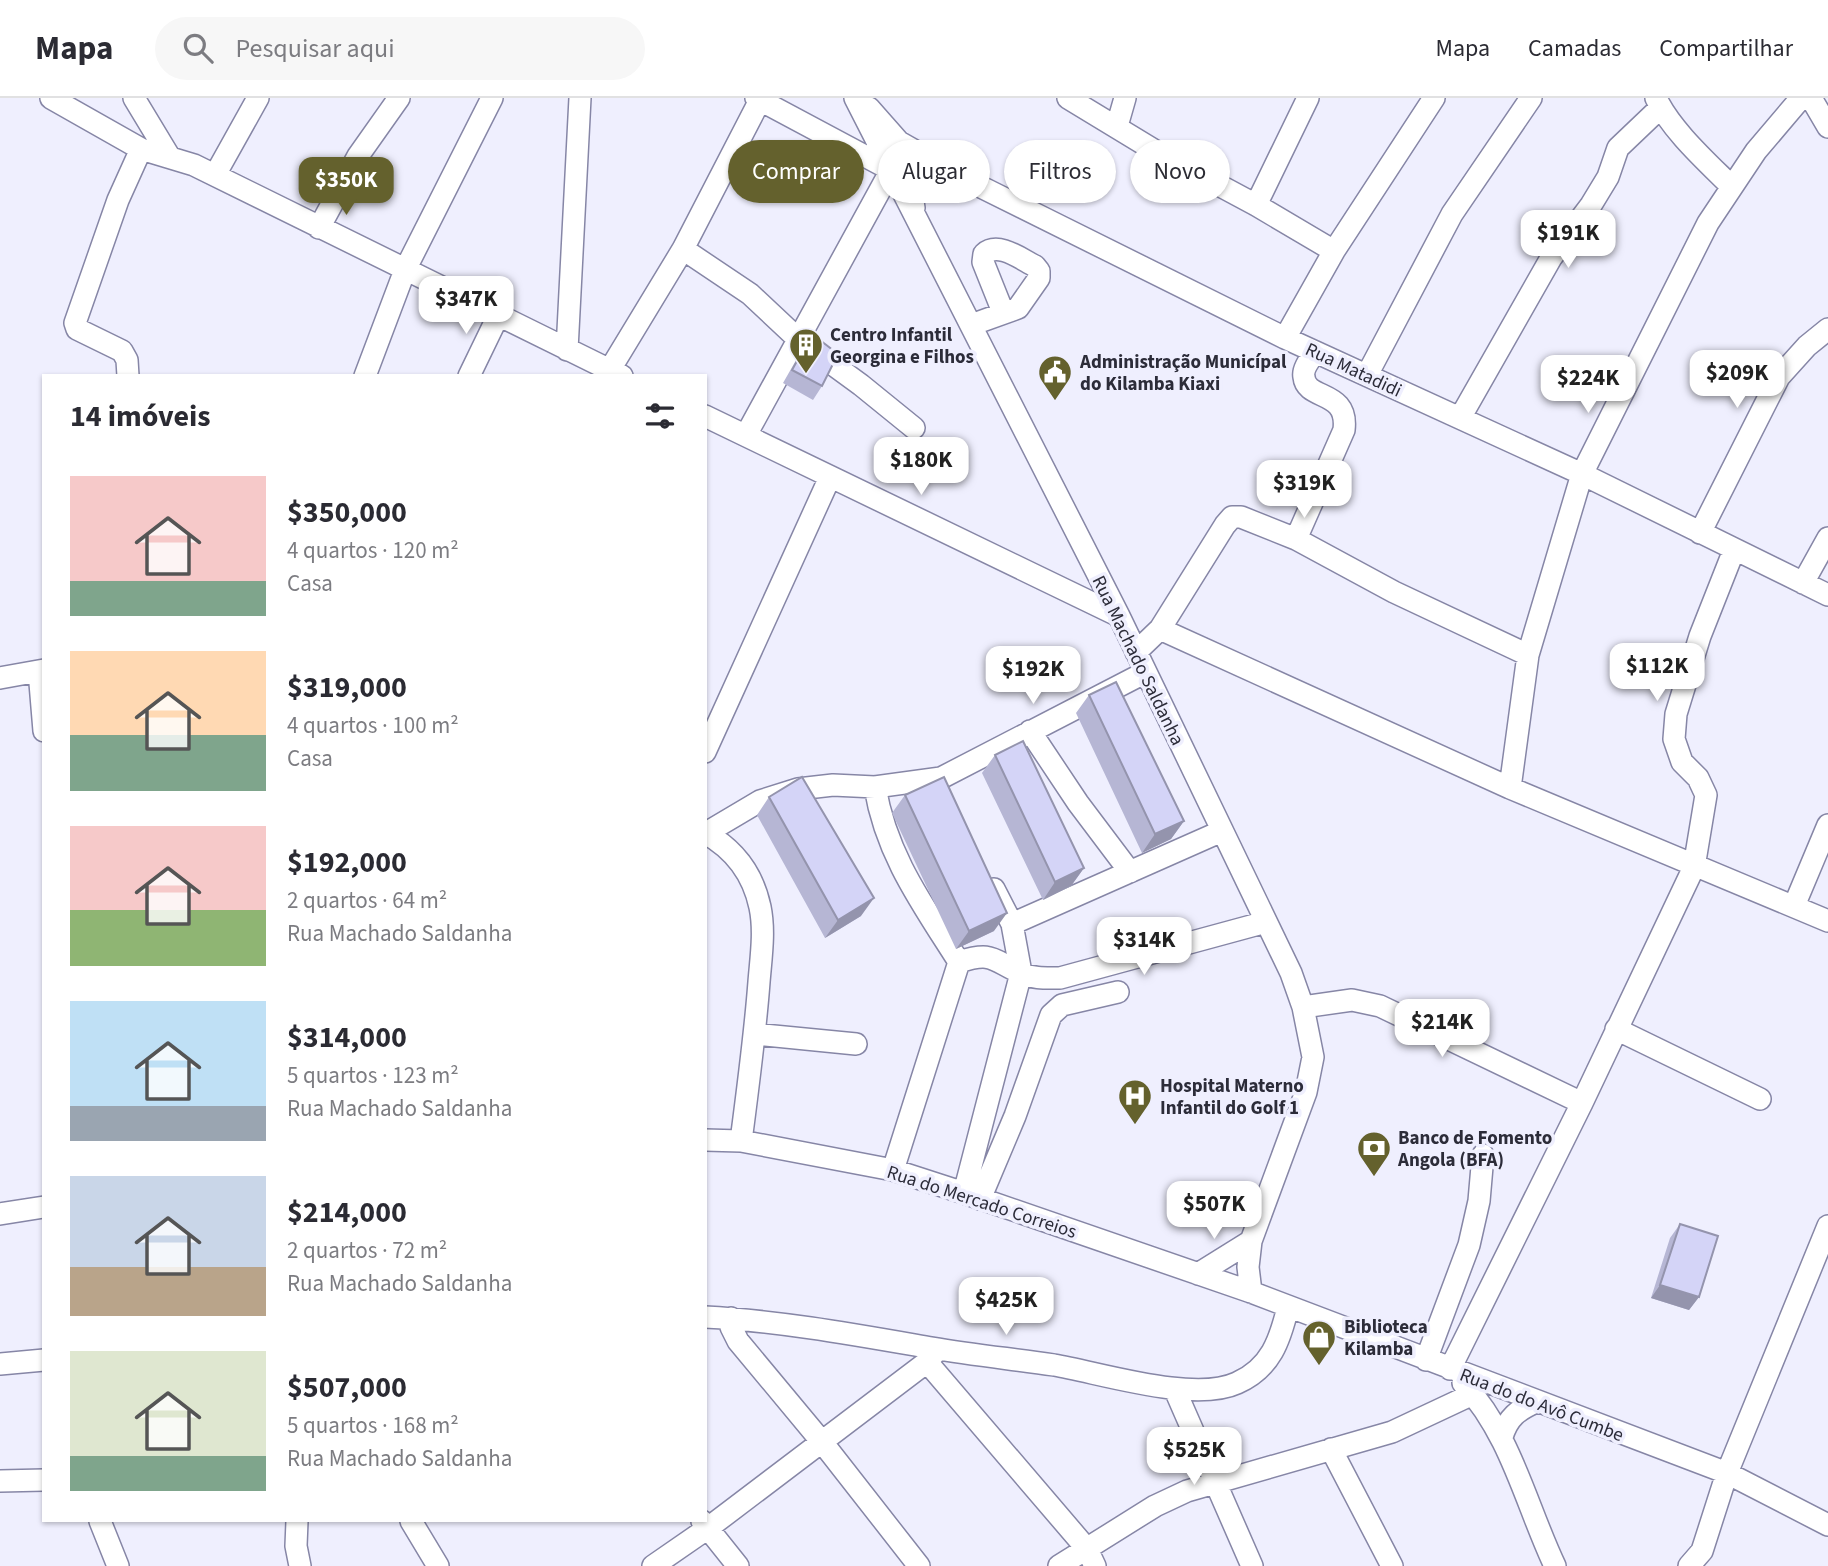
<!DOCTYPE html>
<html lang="pt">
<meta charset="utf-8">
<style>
:root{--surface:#fff;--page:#f7f7f7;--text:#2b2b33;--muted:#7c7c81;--line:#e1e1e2;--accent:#64612d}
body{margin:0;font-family:"Source Sans 3",sans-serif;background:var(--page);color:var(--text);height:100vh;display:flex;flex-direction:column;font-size:26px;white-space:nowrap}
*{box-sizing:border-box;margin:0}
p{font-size:23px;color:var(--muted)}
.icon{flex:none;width:38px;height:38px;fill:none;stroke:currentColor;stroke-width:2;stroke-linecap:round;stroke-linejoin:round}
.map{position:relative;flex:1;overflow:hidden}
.drawer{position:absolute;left:42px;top:276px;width:665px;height:1148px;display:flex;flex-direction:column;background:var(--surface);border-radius:0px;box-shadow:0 2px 5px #0004}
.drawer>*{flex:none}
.guide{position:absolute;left:728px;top:42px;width:665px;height:63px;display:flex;gap:14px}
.price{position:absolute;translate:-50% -60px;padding:0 16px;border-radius:14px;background:#fff;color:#222;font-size:23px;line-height:46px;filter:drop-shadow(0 2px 4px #0008)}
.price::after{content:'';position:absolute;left:50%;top:42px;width:21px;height:16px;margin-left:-10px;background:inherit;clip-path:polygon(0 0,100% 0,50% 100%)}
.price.on{background:var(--accent);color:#fff}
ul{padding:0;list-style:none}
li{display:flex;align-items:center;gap:21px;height:175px;padding:0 28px}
li span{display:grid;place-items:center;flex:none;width:196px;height:140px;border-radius:0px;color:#555}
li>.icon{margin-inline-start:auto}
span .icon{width:84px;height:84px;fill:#fffc;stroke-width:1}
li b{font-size:30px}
h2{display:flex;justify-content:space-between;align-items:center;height:84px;padding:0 28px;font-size:30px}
.pill{padding:0 24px;border-radius:32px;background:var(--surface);box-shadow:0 2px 5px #0004;font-size:24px;line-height:63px}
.pill.on{background:var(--accent);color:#fff}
header{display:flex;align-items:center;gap:42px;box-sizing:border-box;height:98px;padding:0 35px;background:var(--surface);border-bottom:2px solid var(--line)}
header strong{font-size:33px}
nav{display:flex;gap:38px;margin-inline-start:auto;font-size:24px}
.search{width:490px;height:63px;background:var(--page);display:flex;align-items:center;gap:18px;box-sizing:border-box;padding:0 24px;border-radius:38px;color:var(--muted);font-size:26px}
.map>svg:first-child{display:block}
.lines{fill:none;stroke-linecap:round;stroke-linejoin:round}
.minor-casing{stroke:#8686a6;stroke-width:24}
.minor{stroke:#fff;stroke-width:21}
.wall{fill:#b6b6d4}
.shaded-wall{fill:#9494ad}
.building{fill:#d4d4f7;stroke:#9494ad;stroke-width:2}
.labels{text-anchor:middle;stroke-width:7;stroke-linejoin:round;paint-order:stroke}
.poi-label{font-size:19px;font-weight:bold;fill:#2c2c39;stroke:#efeffe;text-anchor:start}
.street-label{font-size:19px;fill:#2c2c39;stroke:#efeffe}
</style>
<header>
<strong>Mapa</strong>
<div class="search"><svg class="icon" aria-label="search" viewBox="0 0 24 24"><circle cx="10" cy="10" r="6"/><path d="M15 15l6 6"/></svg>Pesquisar aqui</div>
<nav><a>Mapa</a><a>Camadas</a><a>Compartilhar</a></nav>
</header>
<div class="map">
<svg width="1828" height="1468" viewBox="0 0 1828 1468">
<rect width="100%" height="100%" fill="#efeffe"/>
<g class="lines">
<g class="minor-casing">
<path id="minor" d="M 51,0 L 141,51 L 194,67 L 622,278
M 134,0 L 169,58
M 855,0 L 1119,518 L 1291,875 L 1303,909 L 1313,959 L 1306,994 L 1251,1143 L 1248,1169 L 1251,1194
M 1068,0 L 1157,54 L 1256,107 L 1334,153
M 1656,0 C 1671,32 1707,64 1732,89
M 1811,0 L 1828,29
M 869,10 L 899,44 L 961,79 L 1285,240 L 1582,376 L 1828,497
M 1117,28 L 1125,0
M 215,77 L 258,0
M 1256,107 L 1308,0
M 914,110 C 909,81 916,64 949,75
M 319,130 L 358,58 L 399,0
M 683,151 L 750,196 L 798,241 L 861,287 L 914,330
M 971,227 L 1018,210 L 1039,180 L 1039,173 L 1035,168 C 1021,161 998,143 984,156 L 983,164 L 1003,214
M 1285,240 L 1334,153 L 1434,0
M 567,252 L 580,0
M 1367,277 L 1452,116 L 1531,0
M 128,278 L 127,262 L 122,253 L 77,231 L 75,225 L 118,102 L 141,51
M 365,278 L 405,172 L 492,0
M 469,278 L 499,216
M 606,278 L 683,151 L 760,2
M 705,318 L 1119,518
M 1460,320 L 1551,160 L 1591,107 L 1608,79 L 1618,50 L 1660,10
M 746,337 L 891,72 L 756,0
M 1700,435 L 1779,279 L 1807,248 L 1828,231
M 1296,441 L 1344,332 C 1349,291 1306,303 1304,279 C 1302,271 1311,260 1315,254
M 1803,485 L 1828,440
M 1160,531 L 1510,690 L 1828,823
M 1136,554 L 1160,531 L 1225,427 L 1232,419 L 1241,419 L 1296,441 L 1394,494 L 1528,557
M 39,573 L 44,633
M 0,580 L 44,572
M 1030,633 L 1078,705 L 1130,774
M 705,654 L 830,379
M 875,689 C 886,757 923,807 959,864
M 1510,690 L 1528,557 L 1582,376 L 1708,125 L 1756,53 L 1801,0
M 705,735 C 734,751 753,776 760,809 C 765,833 761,859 759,884 C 755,937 748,990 741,1043
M 706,735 L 760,703 L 798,691 L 833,687 L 875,689 L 941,680 L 1146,574
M 1794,808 L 1828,727
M 1012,826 L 1222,733
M 1303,909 L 1352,902 L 1380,908 L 1582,1005
M 1616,931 L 1760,1001
M 755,936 L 856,946
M 705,1042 L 741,1043 L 893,1072 L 964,1095 L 1251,1194 L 1727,1375 L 1828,1427
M 893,1072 L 959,864 C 993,853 992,862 1021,875 C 1034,881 1046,880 1060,880 L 1266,824
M 964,1095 L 1021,875 L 1012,826 L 994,791
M 980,1101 L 1015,1018 L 1051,917 L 1062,907 L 1118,894
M 0,1116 L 44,1109
M 1198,1176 L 1251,1143
M 705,1219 C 781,1223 857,1237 932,1250 C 973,1257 1013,1261 1054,1267 C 1101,1275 1194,1305 1237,1285 C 1271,1270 1280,1242 1288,1209
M 731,1220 L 731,1229 L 738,1243 L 822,1344 L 919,1468
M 1426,1262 L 1469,1147 L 1479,1103 L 1483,1057
M 927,1264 L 1087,1451 L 1095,1468
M 0,1266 L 44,1262
M 1450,1271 L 1582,1005 L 1694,769 L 1706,697 L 1698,680 L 1682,664 L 1674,641 L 1676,616 L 1700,538 L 1734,452
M 1463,1285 C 1511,1336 1526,1407 1555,1468
M 1175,1292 L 1252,1468
M 1502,1339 C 1508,1319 1518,1312 1536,1304
M 1331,1351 L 1392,1468
M 0,1383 L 44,1382
M 100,1423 L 118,1468
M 297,1423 L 296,1448 L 300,1468
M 411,1423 L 438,1468
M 702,1423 L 738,1468
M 653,1468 L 708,1430 L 927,1264 L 938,1251
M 1059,1468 L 1155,1408 L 1187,1393 L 1392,1334 L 1473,1296
M 1689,1468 L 1702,1453 L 1727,1375 L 1828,1128"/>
</g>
<use href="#minor" class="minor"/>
</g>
<path class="wall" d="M 812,236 L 822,288 L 813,302 L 783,285 L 803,250 Z
M 1089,597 L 1184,723 L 1171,741 L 1142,755 L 1076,615 Z
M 995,657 L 1084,770 L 1071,788 L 1043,802 L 982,675 Z
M 905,697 L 994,833 L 956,851 L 892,715 Z
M 769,699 L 861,818 L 825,840 L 757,717 Z
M 1680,1126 L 1699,1199 L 1689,1212 L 1651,1200 L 1670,1140 Z"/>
<path class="shaded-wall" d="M 1184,723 L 1171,741 L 1142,755 L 1155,736 Z
M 1084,770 L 1071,788 L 1043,802 L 1055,784 Z
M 874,800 L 861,818 L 825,840 L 838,822 Z
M 1007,815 L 994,833 L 956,851 L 969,833 Z
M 1660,1187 L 1699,1199 L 1689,1212 L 1651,1200 Z"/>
<path class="building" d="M 812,236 L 838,256 L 822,288 L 792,272 Z
M 1116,584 L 1184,723 L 1155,736 L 1089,597 Z
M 1023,643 L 1084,770 L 1055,784 L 995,657 Z
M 802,679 L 874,800 L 838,822 L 769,699 Z
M 944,679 L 1007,815 L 969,833 L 905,697 Z
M 1680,1126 L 1718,1138 L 1699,1199 L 1660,1187 Z"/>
<defs>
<g id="building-pin" transform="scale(1.75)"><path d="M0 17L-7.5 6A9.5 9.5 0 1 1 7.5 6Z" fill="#64612d" stroke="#efeffe"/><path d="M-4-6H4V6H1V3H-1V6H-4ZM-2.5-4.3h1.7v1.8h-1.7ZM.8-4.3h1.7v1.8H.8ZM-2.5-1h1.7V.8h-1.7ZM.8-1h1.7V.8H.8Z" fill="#fff"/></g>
<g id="civic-pin" transform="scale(1.75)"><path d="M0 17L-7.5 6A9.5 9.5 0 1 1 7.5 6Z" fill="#64612d" stroke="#efeffe"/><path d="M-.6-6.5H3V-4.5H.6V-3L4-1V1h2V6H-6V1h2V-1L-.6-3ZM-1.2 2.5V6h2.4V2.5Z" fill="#fff"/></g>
<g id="hospital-pin" transform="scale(1.75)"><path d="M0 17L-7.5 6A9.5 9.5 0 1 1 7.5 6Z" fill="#64612d" stroke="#efeffe"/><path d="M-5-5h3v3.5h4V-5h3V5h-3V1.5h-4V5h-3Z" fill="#fff"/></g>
<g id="bank-pin" transform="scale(1.75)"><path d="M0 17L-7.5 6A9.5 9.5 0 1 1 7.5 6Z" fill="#64612d" stroke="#efeffe"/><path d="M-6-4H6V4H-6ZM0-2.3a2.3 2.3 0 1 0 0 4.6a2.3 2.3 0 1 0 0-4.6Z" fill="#fff"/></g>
<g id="shop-pin" transform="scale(1.75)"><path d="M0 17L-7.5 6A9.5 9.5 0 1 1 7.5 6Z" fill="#64612d" stroke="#efeffe"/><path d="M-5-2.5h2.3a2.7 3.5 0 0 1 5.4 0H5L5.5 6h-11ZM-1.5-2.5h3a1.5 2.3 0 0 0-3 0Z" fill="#fff"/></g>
</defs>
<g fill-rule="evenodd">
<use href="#building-pin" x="806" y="247"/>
<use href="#civic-pin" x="1055" y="274"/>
<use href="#hospital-pin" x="1135" y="998"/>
<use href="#bank-pin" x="1374" y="1050"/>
<use href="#shop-pin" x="1319" y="1239"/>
</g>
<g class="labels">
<g class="poi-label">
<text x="830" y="243">Centro Infantil<tspan x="830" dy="22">Georgina e Filhos</tspan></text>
<text x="1080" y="270">Administração Municípal<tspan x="1080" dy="22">do Kilamba Kiaxi</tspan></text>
<text x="1160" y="994">Hospital Materno<tspan x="1160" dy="22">Infantil do Golf 1</tspan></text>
<text x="1398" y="1046">Banco de Fomento<tspan x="1398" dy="22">Angola (BFA)</tspan></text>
<text x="1344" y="1235">Biblioteca<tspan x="1344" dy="22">Kilamba</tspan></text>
</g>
<g class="street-label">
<text transform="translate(1354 271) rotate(25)" y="7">Rua Matadidi</text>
<text transform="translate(1139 562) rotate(64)" y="7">Rua Machado Saldanha</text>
<text transform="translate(982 1103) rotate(18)" y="7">Rua do Mercado Correios</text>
<text transform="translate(1542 1306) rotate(21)" y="7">Rua do do Avô Cumbe</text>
</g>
</g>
</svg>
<b class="price on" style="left:346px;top:119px">$350K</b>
<b class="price" style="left:1568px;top:172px">$191K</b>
<b class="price" style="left:466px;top:238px">$347K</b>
<b class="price" style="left:1737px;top:312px">$209K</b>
<b class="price" style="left:1588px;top:317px">$224K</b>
<b class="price" style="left:921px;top:399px">$180K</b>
<b class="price" style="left:1304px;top:422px">$319K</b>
<b class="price" style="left:1657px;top:605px">$112K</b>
<b class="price" style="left:1033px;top:608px">$192K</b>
<b class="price" style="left:1144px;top:879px">$314K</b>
<b class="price" style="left:1442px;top:961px">$214K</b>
<b class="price" style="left:1214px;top:1143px">$507K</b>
<b class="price" style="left:1006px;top:1239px">$425K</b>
<b class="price" style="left:1194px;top:1389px">$525K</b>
<div class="guide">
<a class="pill on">Comprar</a>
<a class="pill">Alugar</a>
<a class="pill">Filtros</a>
<a class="pill">Novo</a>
</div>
<section class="drawer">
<h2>14 imóveis<svg class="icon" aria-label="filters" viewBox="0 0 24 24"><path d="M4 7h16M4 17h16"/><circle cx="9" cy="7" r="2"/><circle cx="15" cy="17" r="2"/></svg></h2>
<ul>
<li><span style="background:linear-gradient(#f6c9c9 75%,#7fa58c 0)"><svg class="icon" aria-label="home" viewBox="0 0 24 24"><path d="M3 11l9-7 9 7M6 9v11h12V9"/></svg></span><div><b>$350,000</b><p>4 quartos · 120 m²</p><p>Casa</p></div></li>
<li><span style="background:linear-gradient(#ffd9b3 60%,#7fa58c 0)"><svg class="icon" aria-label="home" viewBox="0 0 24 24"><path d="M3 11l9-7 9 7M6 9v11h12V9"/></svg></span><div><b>$319,000</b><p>4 quartos · 100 m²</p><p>Casa</p></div></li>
<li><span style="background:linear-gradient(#f6c9c9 60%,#8fb573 0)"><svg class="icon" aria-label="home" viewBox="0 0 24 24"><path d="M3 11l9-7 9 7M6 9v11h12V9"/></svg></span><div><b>$192,000</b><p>2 quartos · 64 m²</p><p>Rua Machado Saldanha</p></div></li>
<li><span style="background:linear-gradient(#bfe0f5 75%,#9aa5b1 0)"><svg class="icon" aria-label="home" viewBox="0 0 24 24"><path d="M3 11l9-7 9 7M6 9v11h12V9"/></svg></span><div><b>$314,000</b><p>5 quartos · 123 m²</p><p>Rua Machado Saldanha</p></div></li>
<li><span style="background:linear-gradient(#c9d6e8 65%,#b9a48a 0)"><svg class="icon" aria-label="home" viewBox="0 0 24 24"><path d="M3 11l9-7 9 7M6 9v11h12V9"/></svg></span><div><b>$214,000</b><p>2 quartos · 72 m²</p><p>Rua Machado Saldanha</p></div></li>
<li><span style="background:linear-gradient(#dfe7d0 75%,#7fa58c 0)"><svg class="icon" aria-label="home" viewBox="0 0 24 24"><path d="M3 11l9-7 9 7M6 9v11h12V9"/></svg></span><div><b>$507,000</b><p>5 quartos · 168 m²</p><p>Rua Machado Saldanha</p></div></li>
</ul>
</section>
</div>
